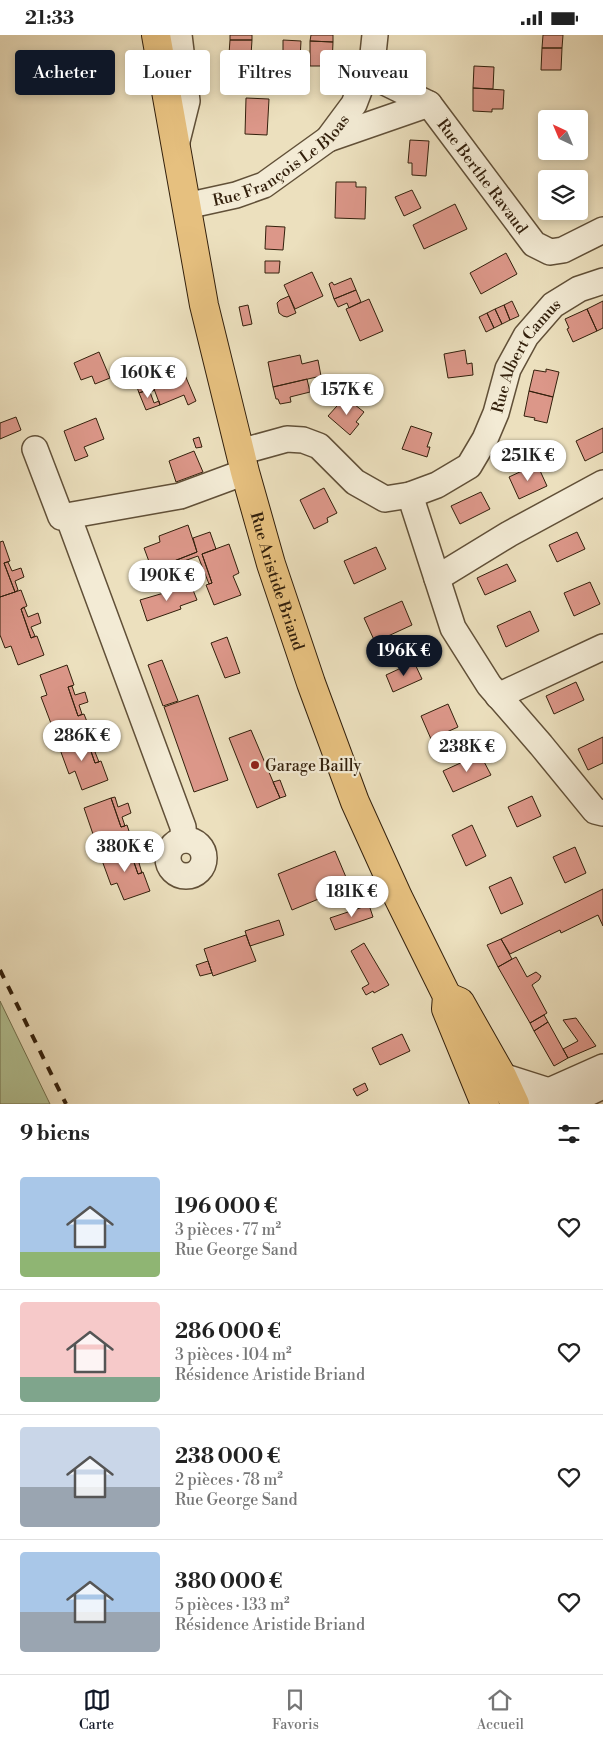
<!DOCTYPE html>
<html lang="fr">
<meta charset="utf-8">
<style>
:root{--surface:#fff;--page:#f2f2f2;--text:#222;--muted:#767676;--line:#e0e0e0;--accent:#111827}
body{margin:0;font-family:"Libre Bodoni",serif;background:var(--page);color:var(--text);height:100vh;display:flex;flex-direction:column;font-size:19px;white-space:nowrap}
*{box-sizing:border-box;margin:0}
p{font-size:16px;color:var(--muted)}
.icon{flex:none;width:28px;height:28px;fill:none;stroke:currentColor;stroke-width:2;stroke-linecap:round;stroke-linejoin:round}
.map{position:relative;height:1069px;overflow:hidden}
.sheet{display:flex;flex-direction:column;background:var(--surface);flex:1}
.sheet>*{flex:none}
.top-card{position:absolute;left:15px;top:15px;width:574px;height:45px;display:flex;gap:10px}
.needle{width:32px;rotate:316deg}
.controls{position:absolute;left:538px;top:75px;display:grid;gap:10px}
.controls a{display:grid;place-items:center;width:50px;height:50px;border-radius:5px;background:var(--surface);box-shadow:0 2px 8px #0003;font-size:25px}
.price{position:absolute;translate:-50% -42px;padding:0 11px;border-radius:18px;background:#fff;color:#222;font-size:16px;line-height:32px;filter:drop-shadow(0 1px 2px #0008)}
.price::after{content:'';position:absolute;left:50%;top:30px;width:15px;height:11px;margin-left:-8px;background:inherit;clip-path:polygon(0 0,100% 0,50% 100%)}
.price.on{background:var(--accent);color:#fff}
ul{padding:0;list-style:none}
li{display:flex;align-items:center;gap:15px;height:125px;padding:0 20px}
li+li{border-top:1px solid var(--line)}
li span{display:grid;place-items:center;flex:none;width:140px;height:100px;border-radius:5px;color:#555}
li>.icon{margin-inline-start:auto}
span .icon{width:60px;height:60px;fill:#fffc;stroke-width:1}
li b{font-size:21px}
h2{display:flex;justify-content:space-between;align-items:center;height:60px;padding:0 20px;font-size:21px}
.tag{padding:0 18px;border-radius:5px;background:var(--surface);box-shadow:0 2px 8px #0003;font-size:18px;line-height:45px}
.tag.on{background:var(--accent);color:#fff}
.status{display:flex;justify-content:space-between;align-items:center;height:35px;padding:0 25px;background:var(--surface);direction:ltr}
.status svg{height:14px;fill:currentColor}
.menu{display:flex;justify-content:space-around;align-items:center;height:70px;border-top:1px solid var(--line);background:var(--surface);font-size:14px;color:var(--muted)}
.menu a{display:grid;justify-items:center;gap:2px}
.menu .on{color:var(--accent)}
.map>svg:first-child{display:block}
.green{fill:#b3c395;stroke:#737250}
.building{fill:#dc9789;stroke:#33200c}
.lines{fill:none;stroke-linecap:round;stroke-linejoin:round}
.minor-casing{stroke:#615038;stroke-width:28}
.major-casing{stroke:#33200c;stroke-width:30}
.minor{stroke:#f3ebd5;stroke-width:25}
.major{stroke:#e6c07f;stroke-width:28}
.rail{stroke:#33200c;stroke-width:4;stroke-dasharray:9 9;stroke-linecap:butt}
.poi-dot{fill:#8f2418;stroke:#f3ebd5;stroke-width:2}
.labels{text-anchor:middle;stroke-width:4.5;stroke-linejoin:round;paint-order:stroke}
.street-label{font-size:16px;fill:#33200c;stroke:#f3ebd5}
.poi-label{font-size:16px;fill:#33200c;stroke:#f3ebd5;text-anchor:start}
</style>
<div class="status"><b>21:33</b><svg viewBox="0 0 49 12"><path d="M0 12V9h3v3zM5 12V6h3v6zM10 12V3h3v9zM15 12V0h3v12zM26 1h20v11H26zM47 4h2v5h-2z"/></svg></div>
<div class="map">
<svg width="603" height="1069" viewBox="0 0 603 1069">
<rect width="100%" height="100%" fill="#ece0be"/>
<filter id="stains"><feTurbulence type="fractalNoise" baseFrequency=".004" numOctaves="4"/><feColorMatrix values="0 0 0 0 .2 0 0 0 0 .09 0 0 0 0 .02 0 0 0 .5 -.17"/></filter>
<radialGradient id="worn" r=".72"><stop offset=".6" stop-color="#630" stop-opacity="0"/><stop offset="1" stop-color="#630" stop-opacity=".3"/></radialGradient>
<path class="green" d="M 0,966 L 50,1069 L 0,1069 Z"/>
<path class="building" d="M 230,0 L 252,0 L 252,5 L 230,5 Z
M 311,0 L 333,0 L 333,7 L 310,6 Z
M 543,0 L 563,0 L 562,13 L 542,13 Z
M 230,5 L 252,5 L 251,20 L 229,19 Z
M 283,5 L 301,6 L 300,24 L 283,24 Z
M 310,6 L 333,7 L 332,31 L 310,31 Z
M 542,13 L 562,13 L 561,35 L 541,35 Z
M 474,31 L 494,32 L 493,54 L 473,53 Z
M 473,53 L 504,55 L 503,74 L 492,74 L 492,77 L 473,76 Z
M 246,63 L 269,64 L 267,100 L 245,99 Z
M 410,105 L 429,106 L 426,141 L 412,140 L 412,128 L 408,128 Z
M 336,147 L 356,147 L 356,152 L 366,152 L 365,184 L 335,183 Z
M 412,155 L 421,173 L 404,181 L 395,162 Z
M 455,169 L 467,194 L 424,214 L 413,190 Z
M 266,191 L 285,192 L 283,215 L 265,214 Z
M 506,218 L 517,239 L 481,259 L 470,238 Z
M 265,226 L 280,226 L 279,238 L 265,238 Z
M 312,237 L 323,261 L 295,274 L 284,250 Z
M 351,243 L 356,255 L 334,264 L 329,249 L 332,247 L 334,250 Z
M 356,255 L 361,267 L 349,273 L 347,268 L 338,272 L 334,264 Z
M 289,261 L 296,278 L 287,282 L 283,281 L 279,278 L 277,268 L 280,265 Z
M 369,264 L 383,296 L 360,306 L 346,274 Z
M 512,266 L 519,281 L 510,285 L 504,270 Z
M 603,266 L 603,293 L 597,296 L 587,274 Z
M 248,270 L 252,289 L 243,291 L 239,272 Z
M 504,270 L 510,285 L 502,289 L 495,274 Z
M 495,274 L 502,289 L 494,293 L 487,278 Z
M 587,274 L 597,296 L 573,307 L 567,294 L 569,293 L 565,284 Z
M 487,278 L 494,293 L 486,297 L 479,282 Z
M 465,315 L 467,329 L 472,328 L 473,340 L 448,343 L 444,319 Z
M 99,317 L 110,343 L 95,349 L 92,341 L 81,345 L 74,328 Z
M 300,320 L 302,329 L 318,325 L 321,341 L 273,352 L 268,327 Z
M 182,333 L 196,366 L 188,370 L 184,360 L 160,370 L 151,346 Z
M 546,334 L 559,337 L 553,362 L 529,356 L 534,335 L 546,337 Z
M 307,344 L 310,357 L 290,362 L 291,367 L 280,369 L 278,364 L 276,364 L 273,352 Z
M 151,346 L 153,353 L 139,358 L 137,352 Z
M 153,353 L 155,355 L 150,357 L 154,368 L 159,366 L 160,370 L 146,375 L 139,358 Z
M 529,356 L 553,362 L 547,388 L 534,385 L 535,383 L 524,381 Z
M 345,362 L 364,377 L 356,387 L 359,389 L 350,400 L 328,381 Z
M 16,382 L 21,395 L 0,404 L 0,388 Z
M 96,383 L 104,404 L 84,412 L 88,421 L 75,426 L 64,396 Z
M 411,391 L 432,398 L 427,412 L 430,412 L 427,422 L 402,414 Z
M 603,393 L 603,417 L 585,426 L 576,406 Z
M 199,402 L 202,412 L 196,413 L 193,404 Z
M 194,416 L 203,437 L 176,447 L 169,426 Z
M 537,429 L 547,451 L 519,464 L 509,442 Z
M 324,453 L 337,478 L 327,483 L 328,487 L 314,494 L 300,465 Z
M 481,457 L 490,474 L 460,489 L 451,471 Z
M 188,490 L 197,517 L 169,528 L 171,534 L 154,540 L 144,513 L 160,507 L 159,501 Z
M 210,497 L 216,514 L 202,519 L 212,548 L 209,549 L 198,521 L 170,531 L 169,528 L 197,517 L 193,503 Z
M 577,497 L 585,514 L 557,527 L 549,510 Z
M 3,506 L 10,526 L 4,528 L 15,557 L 0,562 L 0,507 Z
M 229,509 L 239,538 L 233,541 L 241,560 L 214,570 L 206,550 L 212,548 L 202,519 Z
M 376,512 L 386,534 L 354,549 L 344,526 Z
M 8,527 L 12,536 L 21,533 L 24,542 L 15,546 L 18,555 L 15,557 L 4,528 Z
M 507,529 L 516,546 L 485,560 L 477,543 Z
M 590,547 L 600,569 L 574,581 L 564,558 Z
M 191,550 L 197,565 L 180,571 L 181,574 L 147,586 L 140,565 Z
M 21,555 L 27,571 L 21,574 L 31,603 L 37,601 L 44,620 L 18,630 L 11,611 L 5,613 L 0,600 L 0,562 Z
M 402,566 L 412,590 L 375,607 L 364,583 Z
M 24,572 L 28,582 L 38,578 L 41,588 L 31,592 L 35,601 L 31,603 L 21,574 Z
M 530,576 L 539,596 L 506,612 L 497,591 Z
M 227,602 L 240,638 L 225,643 L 211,608 Z
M 162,625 L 178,666 L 163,671 L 148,630 Z
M 414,627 L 422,644 L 393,657 L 386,640 Z
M 67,630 L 74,650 L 68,652 L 78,681 L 84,679 L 91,697 L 64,706 L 58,689 L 52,691 L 41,662 L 47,660 L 40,640 Z
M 576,647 L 584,665 L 554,679 L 546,661 Z
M 72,651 L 75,660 L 85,657 L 88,667 L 79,670 L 82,679 L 78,681 L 68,652 Z
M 198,660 L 228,745 L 194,757 L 164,672 Z
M 448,669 L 458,692 L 431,704 L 421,681 Z
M 251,695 L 280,763 L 257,773 L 229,703 Z
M 89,697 L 92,707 L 101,704 L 105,713 L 95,717 L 99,727 L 95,728 L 85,699 Z
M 85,699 L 95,728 L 101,726 L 108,745 L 82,755 L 75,736 L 69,739 L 58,709 Z
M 603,702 L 603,728 L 588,735 L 578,714 Z
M 480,719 L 491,740 L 453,757 L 443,736 Z
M 280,745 L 286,761 L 280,763 L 273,747 Z
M 532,761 L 541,781 L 517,792 L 508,772 Z
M 115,762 L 118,772 L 128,768 L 131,778 L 122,782 L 125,791 L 121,792 L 111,763 Z
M 111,763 L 121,792 L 127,790 L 133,808 L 107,817 L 100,800 L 94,802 L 84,773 Z
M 472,790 L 486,821 L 466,831 L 452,800 Z
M 132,809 L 135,818 L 145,815 L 148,825 L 139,828 L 142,838 L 138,839 L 128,810 Z
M 128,810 L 138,839 L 143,837 L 150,856 L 124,865 L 117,848 L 111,850 L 100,820 Z
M 575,812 L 586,838 L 565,848 L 553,822 Z
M 335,816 L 356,866 L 340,872 L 333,858 L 292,875 L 278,839 Z
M 511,842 L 523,869 L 501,879 L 489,852 Z
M 603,854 L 603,891 L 598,880 L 561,898 L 560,895 L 510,919 L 501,904 Z
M 369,870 L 373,882 L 335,895 L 330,883 Z
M 279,885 L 284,900 L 250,911 L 245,896 Z
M 246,900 L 256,926 L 213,941 L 204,914 Z
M 501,904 L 512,924 L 498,932 L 487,910 Z
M 364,908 L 389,950 L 374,958 L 373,956 L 366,960 L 362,953 L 369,949 L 351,916 Z
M 516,922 L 527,942 L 536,937 L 541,941 L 539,945 L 532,950 L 547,978 L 530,988 L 498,932 Z
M 208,926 L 212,938 L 200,941 L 196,930 Z
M 544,980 L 548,987 L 534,996 L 530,988 Z
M 576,983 L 596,1011 L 568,1023 L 563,1014 L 578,1006 L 563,985 Z
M 548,987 L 568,1023 L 554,1031 L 534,996 Z
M 402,999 L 410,1016 L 380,1030 L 372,1013 Z
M 365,1048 L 368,1055 L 357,1061 L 353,1054 Z"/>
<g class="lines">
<g class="minor-casing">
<g id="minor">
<path id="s1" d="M 366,38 L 429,69 L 534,209 L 550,217 L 563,215 L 603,195"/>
<path d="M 328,104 L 429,69"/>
<path d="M 176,110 L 187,66 L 179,0"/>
<path id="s2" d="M 186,171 L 236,160 L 264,150 L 328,104 L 354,69 L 373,19 L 375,0"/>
<path d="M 35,414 L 61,482 L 180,461 L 245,437"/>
<path id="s3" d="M 240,417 L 287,404 L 303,405 L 319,411 L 355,447 L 385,464 L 410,460 L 437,450 L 469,431 L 485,404 L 496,378 L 508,334 L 526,301 L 553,270 L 579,254 L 603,246"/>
<path d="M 410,460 L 453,593 L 489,650 L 541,710 L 595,776 L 603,778"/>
<path d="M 68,481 L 183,792 L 184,805"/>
<path d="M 437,543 L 509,499 L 603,448"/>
<path d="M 498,661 L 603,612"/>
<circle cx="186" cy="823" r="18"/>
<path d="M 502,1041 L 549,1056"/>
<path d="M 536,1069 L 549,1056 L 603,1032"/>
<path d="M 565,1069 L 603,1051"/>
</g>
</g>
<g class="major-casing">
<g id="major">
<path id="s4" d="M 156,0 L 204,270 L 245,437 L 271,529 L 311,648 L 355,767 L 398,862 L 447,961 L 446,974 L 485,1069"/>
<path d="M 448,962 L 460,967 L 502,1041 L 515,1069"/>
</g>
</g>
<use href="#minor" class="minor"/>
<use href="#major" class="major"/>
<path class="rail" d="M 0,935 L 66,1069"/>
</g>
<circle class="poi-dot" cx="255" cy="730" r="5"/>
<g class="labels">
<g class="street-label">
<text dy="6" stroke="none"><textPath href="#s2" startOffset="108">Rue François Le Bloas</textPath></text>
<text dy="6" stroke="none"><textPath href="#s1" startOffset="160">Rue Berthe Ravaud</textPath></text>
<text dy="6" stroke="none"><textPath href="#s3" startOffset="384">Rue Albert Camus</textPath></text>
<text dy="6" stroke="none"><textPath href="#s4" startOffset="560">Rue Aristide Briand</textPath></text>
</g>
<g class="poi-label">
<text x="265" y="736">Garage Bailly</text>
</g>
</g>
<rect width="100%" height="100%" filter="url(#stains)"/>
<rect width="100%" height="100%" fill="url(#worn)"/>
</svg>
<div class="controls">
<a><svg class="needle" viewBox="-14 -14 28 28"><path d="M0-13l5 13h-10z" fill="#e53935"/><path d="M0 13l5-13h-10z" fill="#767676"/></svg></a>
<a><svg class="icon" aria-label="layers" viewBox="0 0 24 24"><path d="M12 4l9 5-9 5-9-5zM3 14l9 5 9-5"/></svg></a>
</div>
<b class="price" style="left:148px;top:364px">160K €</b>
<b class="price" style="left:347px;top:381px">157K €</b>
<b class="price" style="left:528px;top:447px">251K €</b>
<b class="price" style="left:167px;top:567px">190K €</b>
<b class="price on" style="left:404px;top:642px">196K €</b>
<b class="price" style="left:82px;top:727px">286K €</b>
<b class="price" style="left:467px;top:738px">238K €</b>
<b class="price" style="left:125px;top:838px">380K €</b>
<b class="price" style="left:352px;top:883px">181K €</b>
<div class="top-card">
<a class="tag on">Acheter</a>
<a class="tag">Louer</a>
<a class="tag">Filtres</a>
<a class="tag">Nouveau</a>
</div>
</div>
<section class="sheet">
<h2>9 biens<svg class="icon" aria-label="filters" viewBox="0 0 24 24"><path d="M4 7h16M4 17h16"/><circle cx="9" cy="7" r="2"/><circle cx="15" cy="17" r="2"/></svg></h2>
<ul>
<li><span style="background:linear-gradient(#a9c7e8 75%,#8fb573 0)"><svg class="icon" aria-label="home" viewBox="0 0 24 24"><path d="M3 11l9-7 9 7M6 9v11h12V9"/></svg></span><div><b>196 000 €</b><p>3 pièces · 77 m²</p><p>Rue George Sand</p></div><svg class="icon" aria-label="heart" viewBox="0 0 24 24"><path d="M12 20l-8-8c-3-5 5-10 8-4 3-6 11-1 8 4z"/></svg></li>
<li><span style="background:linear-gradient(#f6c9c9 75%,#7fa58c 0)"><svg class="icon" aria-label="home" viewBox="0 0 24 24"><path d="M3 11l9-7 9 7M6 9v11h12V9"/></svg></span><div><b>286 000 €</b><p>3 pièces · 104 m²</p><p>Résidence Aristide Briand</p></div><svg class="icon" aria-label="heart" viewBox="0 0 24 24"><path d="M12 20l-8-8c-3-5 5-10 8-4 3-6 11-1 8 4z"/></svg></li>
<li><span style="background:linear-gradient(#c9d6e8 60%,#9aa5b1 0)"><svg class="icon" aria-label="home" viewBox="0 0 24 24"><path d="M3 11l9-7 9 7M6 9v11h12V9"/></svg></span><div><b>238 000 €</b><p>2 pièces · 78 m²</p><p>Rue George Sand</p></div><svg class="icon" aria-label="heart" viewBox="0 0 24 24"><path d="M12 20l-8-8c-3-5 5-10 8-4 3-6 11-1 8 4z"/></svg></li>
<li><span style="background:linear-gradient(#a9c7e8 60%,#9aa5b1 0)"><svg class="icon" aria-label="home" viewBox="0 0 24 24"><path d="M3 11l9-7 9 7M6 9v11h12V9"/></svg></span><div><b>380 000 €</b><p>5 pièces · 133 m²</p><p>Résidence Aristide Briand</p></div><svg class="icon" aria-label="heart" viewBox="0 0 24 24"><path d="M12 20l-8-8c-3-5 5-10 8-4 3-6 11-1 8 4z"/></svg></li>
</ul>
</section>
<nav class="menu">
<a class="on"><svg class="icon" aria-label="map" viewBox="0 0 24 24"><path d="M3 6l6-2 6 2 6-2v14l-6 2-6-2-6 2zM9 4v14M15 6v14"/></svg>Carte</a>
<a><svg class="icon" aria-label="saved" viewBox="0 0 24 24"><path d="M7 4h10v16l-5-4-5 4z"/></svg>Favoris</a>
<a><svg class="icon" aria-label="home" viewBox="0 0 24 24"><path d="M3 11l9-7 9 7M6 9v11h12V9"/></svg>Accueil</a>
</nav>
